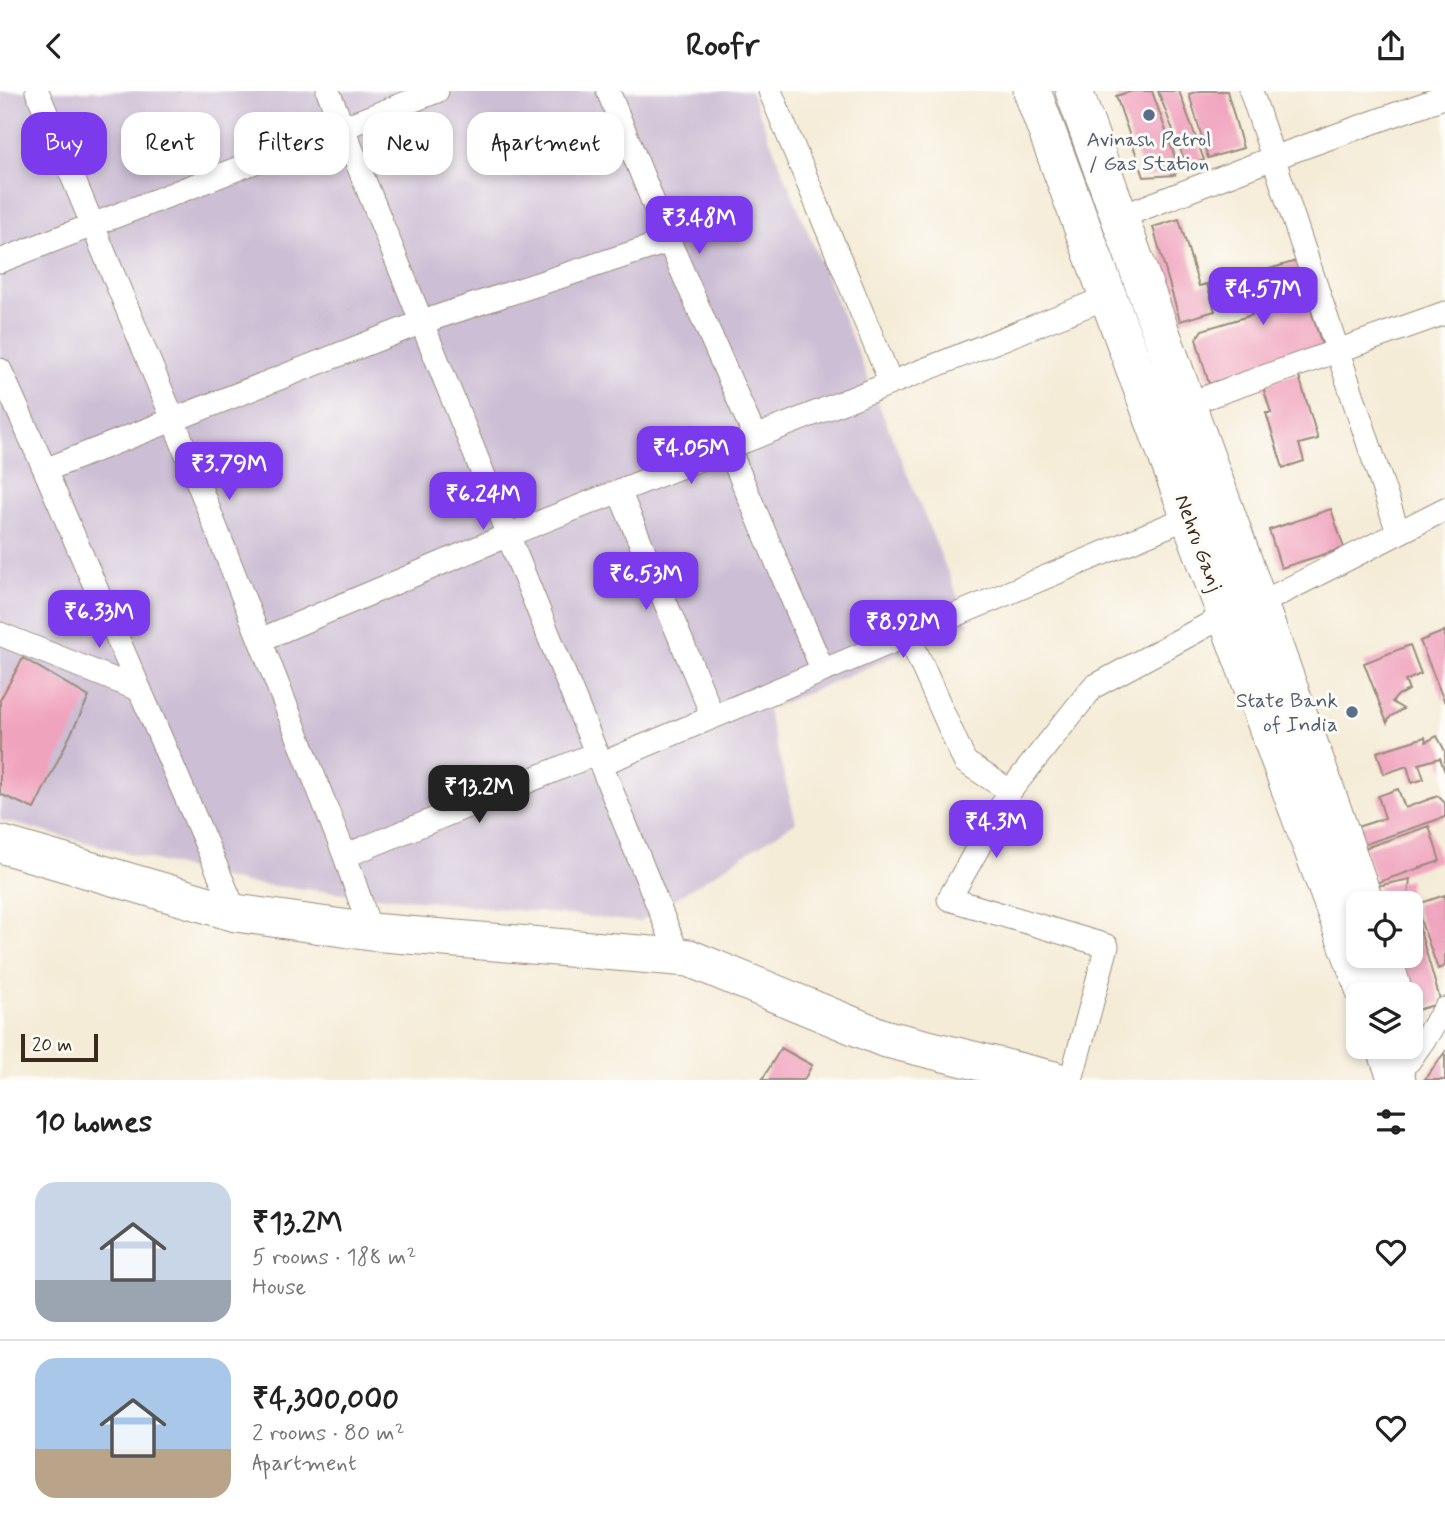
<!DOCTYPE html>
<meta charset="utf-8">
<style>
:root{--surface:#fff;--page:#f2f2f2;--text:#222;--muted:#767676;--line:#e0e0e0;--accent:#7c3aed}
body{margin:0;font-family:Mynerve,sans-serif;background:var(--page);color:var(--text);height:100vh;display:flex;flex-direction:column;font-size:26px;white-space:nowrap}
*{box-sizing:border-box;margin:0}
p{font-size:23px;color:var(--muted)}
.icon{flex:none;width:38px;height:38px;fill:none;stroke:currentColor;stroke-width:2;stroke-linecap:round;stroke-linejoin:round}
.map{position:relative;height:989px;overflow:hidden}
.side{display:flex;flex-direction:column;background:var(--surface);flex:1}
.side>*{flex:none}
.hud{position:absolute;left:21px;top:21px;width:700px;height:63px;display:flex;gap:14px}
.fabs{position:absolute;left:1346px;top:800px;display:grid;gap:14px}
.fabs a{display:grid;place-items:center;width:77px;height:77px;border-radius:14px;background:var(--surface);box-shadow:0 4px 10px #0003;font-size:35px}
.scale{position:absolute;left:21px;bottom:18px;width:77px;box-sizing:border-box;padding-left:7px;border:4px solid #3b2a1e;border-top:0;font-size:19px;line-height:24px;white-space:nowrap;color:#3b2a1e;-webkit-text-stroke:5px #fdfcf7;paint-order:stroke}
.price{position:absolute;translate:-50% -60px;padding:0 16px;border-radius:14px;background:var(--accent);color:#fff;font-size:23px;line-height:46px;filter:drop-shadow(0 2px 4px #0008)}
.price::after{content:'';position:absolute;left:50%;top:42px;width:21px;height:16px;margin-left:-10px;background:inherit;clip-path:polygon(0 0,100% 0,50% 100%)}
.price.current{background:#222;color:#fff}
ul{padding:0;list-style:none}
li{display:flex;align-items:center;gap:21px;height:175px;padding:0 35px}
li+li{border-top:2px solid var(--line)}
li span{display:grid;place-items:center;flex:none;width:196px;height:140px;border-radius:21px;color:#555}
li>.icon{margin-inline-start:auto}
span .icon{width:84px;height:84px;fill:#fffc;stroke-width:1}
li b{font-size:30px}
h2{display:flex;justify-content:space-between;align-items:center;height:84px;padding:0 35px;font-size:30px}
.tag{padding:0 24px;border-radius:21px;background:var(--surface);box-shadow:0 4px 10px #0003;font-size:24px;line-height:63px}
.tag.current{background:var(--accent);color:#fff}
header{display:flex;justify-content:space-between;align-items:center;height:91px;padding:0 35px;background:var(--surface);font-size:32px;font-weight:700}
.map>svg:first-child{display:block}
.industrial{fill:#ccbed4}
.building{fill:#f0a3bd}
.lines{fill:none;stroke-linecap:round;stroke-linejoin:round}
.street-casing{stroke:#988b7b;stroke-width:25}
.primary-casing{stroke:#988b7b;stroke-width:39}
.street{stroke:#fff;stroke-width:23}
.primary{stroke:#fff;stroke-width:37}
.service-dot{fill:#5c6f8a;stroke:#fdfcf7;stroke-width:2.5}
.labels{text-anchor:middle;stroke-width:6;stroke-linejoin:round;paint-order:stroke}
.service-label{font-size:21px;fill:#4e5e75;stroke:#fdfcf7}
.street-label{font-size:21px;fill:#3b2a1e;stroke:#fdfcf7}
</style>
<header><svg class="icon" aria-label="back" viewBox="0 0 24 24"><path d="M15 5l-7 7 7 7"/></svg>Roofr<svg class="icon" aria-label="share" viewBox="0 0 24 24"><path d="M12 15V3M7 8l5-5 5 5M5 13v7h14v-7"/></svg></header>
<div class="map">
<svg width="1445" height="989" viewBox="0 0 1445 989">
<rect width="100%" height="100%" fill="#fdfcf7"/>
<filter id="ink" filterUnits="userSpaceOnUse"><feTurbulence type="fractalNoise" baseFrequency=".0143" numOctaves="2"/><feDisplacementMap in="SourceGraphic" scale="14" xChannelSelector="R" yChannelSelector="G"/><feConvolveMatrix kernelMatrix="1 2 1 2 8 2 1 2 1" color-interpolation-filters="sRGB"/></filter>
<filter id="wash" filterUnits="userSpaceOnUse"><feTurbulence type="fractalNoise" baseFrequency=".00686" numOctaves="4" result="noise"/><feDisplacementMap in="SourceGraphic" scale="28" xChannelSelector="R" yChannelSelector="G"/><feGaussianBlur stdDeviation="1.57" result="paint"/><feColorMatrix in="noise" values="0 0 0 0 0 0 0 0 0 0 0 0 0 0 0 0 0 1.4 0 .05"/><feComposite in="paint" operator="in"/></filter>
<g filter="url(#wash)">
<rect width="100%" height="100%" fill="#f5ecd8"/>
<path class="industrial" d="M 0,0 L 750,0 L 969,533 L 767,619 L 796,731 L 639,831 L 243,792 L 0,729 Z"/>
<g id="blocks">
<path class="building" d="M 1132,0 L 1152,0 L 1178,75 L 1175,84 L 1144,86 L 1116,5 Z
M 1158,0 L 1179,0 L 1204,69 L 1187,76 Z
M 1199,0 L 1227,0 L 1243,57 L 1208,67 L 1189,3 Z
M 1179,128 L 1199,195 L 1207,193 L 1215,220 L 1180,230 L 1153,136 Z
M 1296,170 L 1323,258 L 1209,293 L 1196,248 L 1202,239 L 1252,224 L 1240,187 Z
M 1298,282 L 1318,348 L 1299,353 L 1304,370 L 1283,377 L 1266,322 L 1271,322 L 1262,293 Z
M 1331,418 L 1344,457 L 1281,477 L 1269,439 Z
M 1445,540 L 1445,612 L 1420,550 Z
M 1410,554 L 1421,583 L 1405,590 L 1409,599 L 1398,604 L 1392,611 L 1403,618 L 1390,626 L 1387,632 L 1364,572 Z
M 23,567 L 89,606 L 34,718 L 0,703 L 0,609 Z
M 1437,645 L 1445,660 L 1445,681 L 1440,667 L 1419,673 L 1424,688 L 1412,692 L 1407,675 L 1384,683 L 1377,661 L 1425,646 L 1426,651 Z
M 1398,698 L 1405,717 L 1438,705 L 1445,712 L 1445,726 L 1354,757 L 1348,739 L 1385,727 L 1378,705 Z
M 1429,735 L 1440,770 L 1376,792 L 1365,757 Z
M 1410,788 L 1408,805 L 1411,812 L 1387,812 L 1377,795 Z
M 1445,804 L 1445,875 L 1438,878 L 1415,814 Z
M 1414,819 L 1441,912 L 1417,919 L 1401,864 L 1410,864 L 1410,820 Z
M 781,957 L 812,974 L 804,989 L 762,989 Z
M 1445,961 L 1445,989 L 1424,989 Z"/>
</g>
</g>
<g filter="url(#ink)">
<use href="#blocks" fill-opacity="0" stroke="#988b7b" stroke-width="2"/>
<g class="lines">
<g class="street-casing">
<path id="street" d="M 37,0 L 173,328 L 345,765 L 371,841
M 328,0 L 679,866
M 608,0 L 669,150 L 755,346
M 770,0 L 891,292
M 1251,0 L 1398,441
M 1120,126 L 1273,67 L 1444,6
M 0,170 L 437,0
M 0,279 L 45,379 L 236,822
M 1187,313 L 1445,222
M 728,356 L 823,580
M 45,379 L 422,231 L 669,150
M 619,400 L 713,626
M 1259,513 L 1445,418
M 0,543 L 140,599
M 908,543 L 965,671 L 1010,700
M 260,549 L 508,444 L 1108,206
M 601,673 L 1189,426
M 345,765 L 597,662
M 1409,970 L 1445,918
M 1071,989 L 1107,855 L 949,808 L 1010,700 L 1093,596 L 1226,524"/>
</g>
<g class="primary-casing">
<path id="primary" d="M 1032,0 L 1366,903
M 1074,0 L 1323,691 L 1365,812
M 0,753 L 236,822 L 371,841 L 689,867 L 883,947 L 1054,989
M 1383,864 L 1394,903
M 1385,956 L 1397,989"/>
</g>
<use href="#street" class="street"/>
<use href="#primary" class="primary"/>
</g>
</g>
<g class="service-dot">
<circle cx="1149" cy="24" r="7"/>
<circle cx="1352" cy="621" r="7"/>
</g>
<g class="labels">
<g class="service-label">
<text x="1149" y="55">Avinash Petrol<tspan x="1149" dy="24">/ Gas Station</tspan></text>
<text x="1338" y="616" text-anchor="end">State Bank<tspan x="1338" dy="24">of India</tspan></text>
</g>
<g class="street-label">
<text transform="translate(1199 452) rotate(70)" y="7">Nehru Ganj</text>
</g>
</g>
</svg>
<div class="fabs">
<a><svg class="icon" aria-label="locate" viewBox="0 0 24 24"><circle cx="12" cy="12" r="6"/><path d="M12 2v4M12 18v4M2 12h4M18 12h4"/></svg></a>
<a><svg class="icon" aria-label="layers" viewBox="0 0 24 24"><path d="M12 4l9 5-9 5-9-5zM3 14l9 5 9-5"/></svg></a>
</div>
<div class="scale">20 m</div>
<b class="price" style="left:699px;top:165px">₹3.48M</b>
<b class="price" style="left:1263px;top:236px">₹4.57M</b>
<b class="price" style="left:691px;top:395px">₹4.05M</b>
<b class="price" style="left:229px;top:411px">₹3.79M</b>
<b class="price" style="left:483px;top:441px">₹6.24M</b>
<b class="price" style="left:646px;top:521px">₹6.53M</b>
<b class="price" style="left:99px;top:559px">₹6.33M</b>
<b class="price" style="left:903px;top:569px">₹8.92M</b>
<b class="price current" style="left:479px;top:734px">₹13.2M</b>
<b class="price" style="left:996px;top:769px">₹4.3M</b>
<div class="hud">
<a class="tag current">Buy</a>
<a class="tag">Rent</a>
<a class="tag">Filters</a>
<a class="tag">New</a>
<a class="tag">Apartment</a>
</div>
</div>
<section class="side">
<h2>10 homes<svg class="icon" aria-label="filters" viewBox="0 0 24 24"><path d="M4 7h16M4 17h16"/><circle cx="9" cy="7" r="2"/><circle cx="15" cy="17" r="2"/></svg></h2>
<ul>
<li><span style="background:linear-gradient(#c9d6e8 70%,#9aa5b1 0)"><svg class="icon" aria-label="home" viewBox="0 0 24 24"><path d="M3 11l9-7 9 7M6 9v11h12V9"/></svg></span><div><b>₹13.2M</b><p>5 rooms · 188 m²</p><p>House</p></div><svg class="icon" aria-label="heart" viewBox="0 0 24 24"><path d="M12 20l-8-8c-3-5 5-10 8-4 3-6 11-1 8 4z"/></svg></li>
<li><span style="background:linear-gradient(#a9c7e8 65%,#b9a48a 0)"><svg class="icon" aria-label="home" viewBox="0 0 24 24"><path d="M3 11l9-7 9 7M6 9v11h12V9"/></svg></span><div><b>₹4,300,000</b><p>2 rooms · 80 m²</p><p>Apartment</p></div><svg class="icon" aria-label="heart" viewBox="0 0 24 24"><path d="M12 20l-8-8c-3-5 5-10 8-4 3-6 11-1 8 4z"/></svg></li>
</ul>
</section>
